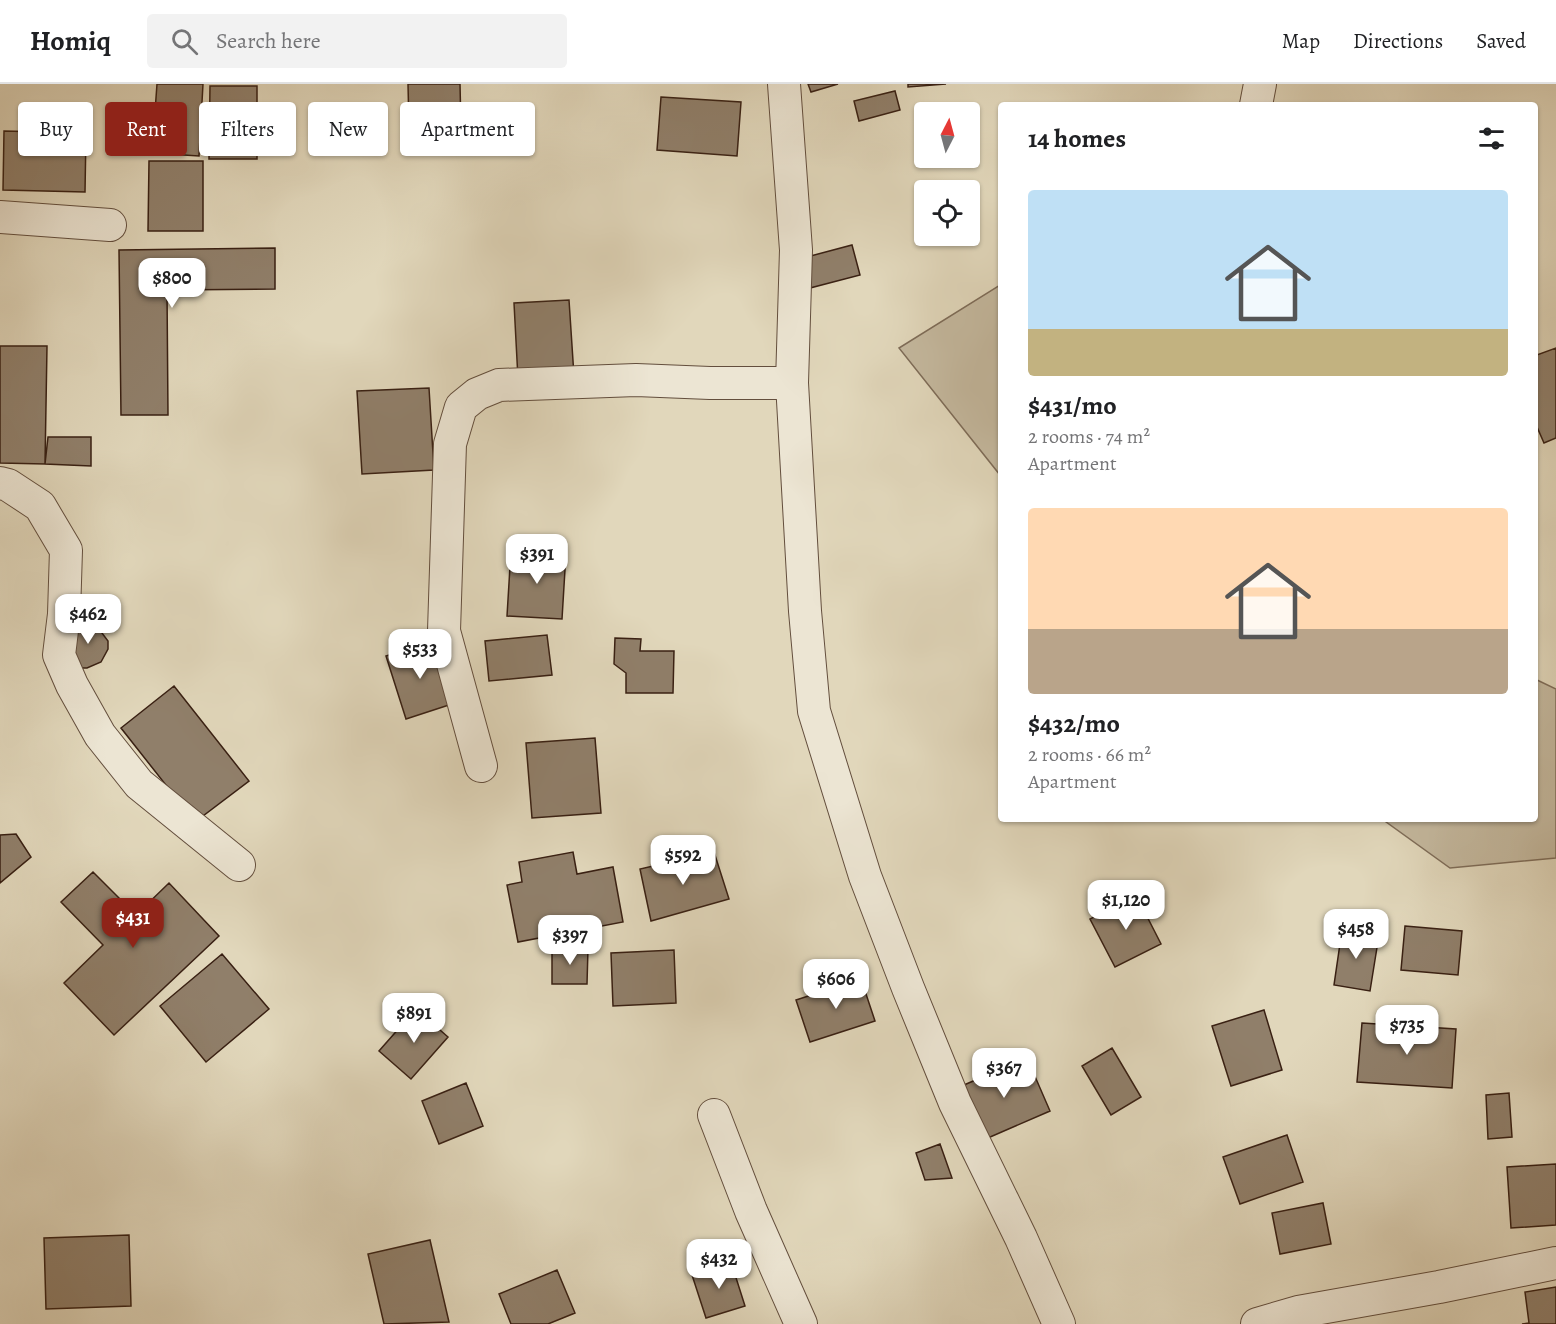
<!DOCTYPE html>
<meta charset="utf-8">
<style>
:root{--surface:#fff;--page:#f2f2f2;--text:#202124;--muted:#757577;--line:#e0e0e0;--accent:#8f2418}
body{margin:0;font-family:Alegreya,serif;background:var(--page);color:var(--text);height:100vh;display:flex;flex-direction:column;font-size:22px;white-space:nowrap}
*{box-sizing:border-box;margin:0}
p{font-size:20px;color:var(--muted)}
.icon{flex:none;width:33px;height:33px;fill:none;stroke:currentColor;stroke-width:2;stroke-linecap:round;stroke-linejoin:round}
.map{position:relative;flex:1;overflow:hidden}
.drawer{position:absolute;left:998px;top:18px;width:540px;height:720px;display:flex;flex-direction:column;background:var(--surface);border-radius:6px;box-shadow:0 2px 4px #0004}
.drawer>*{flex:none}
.guide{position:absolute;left:18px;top:18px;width:570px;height:54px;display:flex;gap:12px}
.needle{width:39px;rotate:6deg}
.controls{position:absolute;left:914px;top:18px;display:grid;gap:12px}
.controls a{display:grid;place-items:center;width:66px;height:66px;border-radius:6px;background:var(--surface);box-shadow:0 2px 4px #0004;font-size:30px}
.price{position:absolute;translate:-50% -51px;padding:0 14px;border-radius:12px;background:#fff;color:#222;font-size:20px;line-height:39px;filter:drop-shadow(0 2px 3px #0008)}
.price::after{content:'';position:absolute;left:50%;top:36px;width:18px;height:14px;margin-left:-9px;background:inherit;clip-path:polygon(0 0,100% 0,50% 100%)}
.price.on{background:var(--accent);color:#fff}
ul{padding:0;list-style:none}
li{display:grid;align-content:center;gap:12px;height:318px;padding:0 30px}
li span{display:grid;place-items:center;height:186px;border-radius:6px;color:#555}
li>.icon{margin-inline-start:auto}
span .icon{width:108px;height:108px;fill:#fffc;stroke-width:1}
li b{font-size:26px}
h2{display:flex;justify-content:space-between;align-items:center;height:72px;padding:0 30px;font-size:26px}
.chip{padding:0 21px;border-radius:6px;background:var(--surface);box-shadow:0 2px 4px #0004;font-size:21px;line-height:54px}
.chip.on{background:var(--accent);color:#fff}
header{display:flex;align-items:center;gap:36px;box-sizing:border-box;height:84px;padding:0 30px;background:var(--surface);border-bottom:2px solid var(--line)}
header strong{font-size:28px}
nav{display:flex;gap:33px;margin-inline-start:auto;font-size:21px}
.search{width:420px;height:54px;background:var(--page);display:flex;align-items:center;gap:15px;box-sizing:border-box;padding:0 21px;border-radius:6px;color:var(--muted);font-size:22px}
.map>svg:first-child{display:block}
.green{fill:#c4b89e;stroke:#7e6c58;stroke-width:1.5}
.building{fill:#907f6a;stroke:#392013;stroke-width:1.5}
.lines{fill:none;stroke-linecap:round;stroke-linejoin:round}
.minor-casing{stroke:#634e3d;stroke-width:34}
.minor{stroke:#ece5d3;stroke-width:32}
</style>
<header>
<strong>Homiq</strong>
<div class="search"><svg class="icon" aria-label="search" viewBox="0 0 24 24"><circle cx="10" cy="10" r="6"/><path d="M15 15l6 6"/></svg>Search here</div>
<nav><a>Map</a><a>Directions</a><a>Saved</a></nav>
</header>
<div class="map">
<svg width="1556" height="1240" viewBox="0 0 1556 1240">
<rect width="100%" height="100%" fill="#e1d7bb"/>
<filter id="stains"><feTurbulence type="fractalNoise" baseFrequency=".00333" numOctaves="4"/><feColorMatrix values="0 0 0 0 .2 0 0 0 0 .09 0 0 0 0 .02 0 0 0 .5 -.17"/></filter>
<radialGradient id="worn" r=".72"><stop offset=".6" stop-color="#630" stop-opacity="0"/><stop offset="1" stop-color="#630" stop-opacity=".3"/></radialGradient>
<path class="green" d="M 1000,201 L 1000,391 L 899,264 Z
M 1535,595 L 1556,605 L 1556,774 L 1450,784 L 1382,735 L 1534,735 Z"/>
<path class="building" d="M 157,0 L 203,0 L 199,72 L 152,69 Z
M 408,0 L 460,0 L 461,44 L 409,44 Z
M 808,0 L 838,0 L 811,8 Z
M 908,0 L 946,0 L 908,3 Z
M 210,2 L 257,2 L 257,75 L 209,75 Z
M 895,7 L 900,26 L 859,37 L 854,17 Z
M 661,13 L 741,18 L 737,72 L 657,66 Z
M 4,47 L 86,49 L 85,108 L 3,106 Z
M 149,77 L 203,77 L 203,147 L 148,147 Z
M 852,161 L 860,191 L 810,204 L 803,174 Z
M 275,164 L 275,205 L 167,206 L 168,331 L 121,331 L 119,166 Z
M 569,216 L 574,292 L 518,295 L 514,219 Z
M 0,262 L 47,262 L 45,380 L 0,379 Z
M 1556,264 L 1556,354 L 1544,359 L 1534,336 L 1534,272 Z
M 429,304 L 434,386 L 362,390 L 357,307 Z
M 48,353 L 91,353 L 91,382 L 45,380 Z
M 511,466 L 566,469 L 562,535 L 507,532 Z
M 85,540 L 92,541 L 99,545 L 108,557 L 108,565 L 101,578 L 87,584 L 79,584 L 68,550 L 78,542 Z
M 547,551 L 552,591 L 489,597 L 485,557 Z
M 615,554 L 641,555 L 640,567 L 674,567 L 673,609 L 626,609 L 626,589 L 614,580 Z
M 434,557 L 455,619 L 406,635 L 386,572 Z
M 174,602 L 249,697 L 195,738 L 121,644 Z
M 595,654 L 601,729 L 532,734 L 526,659 Z
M 16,750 L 31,773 L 0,799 L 0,751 Z
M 573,768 L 577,790 L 613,783 L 623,838 L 518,858 L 507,801 L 522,798 L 519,778 Z
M 714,768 L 729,815 L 651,837 L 640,785 Z
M 93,788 L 136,831 L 169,799 L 219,852 L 114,951 L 64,899 L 103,861 L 61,818 Z
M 1136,811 L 1161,860 L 1115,883 L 1090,835 Z
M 1405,842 L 1462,847 L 1458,891 L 1401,886 Z
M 1342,846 L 1379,851 L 1370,907 L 1334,901 Z
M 552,864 L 588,864 L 587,900 L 552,900 Z
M 674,866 L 676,919 L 613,922 L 611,869 Z
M 222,870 L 269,925 L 206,978 L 160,922 Z
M 861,895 L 875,937 L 810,958 L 796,916 Z
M 416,925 L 448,953 L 411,995 L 379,967 Z
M 1264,926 L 1282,986 L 1231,1002 L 1212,942 Z
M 1362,939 L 1456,945 L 1452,1004 L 1357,998 Z
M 1112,964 L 1141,1013 L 1111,1031 L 1082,982 Z
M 1027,974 L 1050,1027 L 981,1057 L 957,1004 Z
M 466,999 L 483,1042 L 439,1060 L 422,1017 Z
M 1509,1009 L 1512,1053 L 1488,1055 L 1486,1011 Z
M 1287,1051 L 1303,1098 L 1240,1120 L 1223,1073 Z
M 940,1060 L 952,1094 L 925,1096 L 916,1069 Z
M 1556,1080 L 1556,1141 L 1511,1144 L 1507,1083 Z
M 1323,1119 L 1331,1160 L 1280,1170 L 1272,1129 Z
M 129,1151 L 131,1222 L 46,1225 L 44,1154 Z
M 430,1156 L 449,1238 L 384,1240 L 368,1170 Z
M 731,1178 L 745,1222 L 706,1234 L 692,1191 Z
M 557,1186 L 575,1229 L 548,1240 L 511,1240 L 499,1210 Z
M 1556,1203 L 1556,1240 L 1522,1240 L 1529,1239 L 1525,1208 Z"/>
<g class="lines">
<g class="minor-casing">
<path id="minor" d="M 1256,21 L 1260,0
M 0,133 L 110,141
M 792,299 L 805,527 L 814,627 L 865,792 L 908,904 L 955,1019 L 1021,1154 L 1059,1240
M 0,399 L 8,401 L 40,422 L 66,466 L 64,530 L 59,571 L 72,601 L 100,651 L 139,700 L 239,781
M 481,682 L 444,547 L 450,360 L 461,323 L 477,310 L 499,301 L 636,296 L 710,299 L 792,299 L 796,166 L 784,0
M 714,1031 L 751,1127 L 801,1240
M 1257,1240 L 1298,1228 L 1439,1203 L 1556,1179"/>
</g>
<use href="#minor" class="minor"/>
</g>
<rect width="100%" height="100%" filter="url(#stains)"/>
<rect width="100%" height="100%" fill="url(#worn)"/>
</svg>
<div class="controls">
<a><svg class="needle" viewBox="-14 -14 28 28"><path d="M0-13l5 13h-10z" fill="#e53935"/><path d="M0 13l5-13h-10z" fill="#757577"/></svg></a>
<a><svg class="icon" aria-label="locate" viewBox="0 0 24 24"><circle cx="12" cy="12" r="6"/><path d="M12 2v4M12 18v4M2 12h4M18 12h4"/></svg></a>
</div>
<b class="price" style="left:172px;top:225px">$800</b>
<b class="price" style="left:537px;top:501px">$391</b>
<b class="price" style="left:88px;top:561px">$462</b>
<b class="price" style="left:420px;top:596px">$533</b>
<b class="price" style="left:683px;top:802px">$592</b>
<b class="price" style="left:1126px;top:847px">$1,120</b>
<b class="price on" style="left:133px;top:865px">$431</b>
<b class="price" style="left:1356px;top:876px">$458</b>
<b class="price" style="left:570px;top:882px">$397</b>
<b class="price" style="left:836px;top:926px">$606</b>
<b class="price" style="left:414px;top:960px">$891</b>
<b class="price" style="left:1407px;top:972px">$735</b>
<b class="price" style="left:1004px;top:1015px">$367</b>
<b class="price" style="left:719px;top:1206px">$432</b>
<div class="guide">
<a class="chip">Buy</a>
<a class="chip on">Rent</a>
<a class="chip">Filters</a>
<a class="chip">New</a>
<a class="chip">Apartment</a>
</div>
<section class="drawer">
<h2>14 homes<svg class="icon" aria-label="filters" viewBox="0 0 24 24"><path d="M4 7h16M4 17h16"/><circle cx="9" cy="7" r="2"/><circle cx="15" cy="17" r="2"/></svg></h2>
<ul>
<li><span style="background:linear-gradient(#bfe0f5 75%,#c2b280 0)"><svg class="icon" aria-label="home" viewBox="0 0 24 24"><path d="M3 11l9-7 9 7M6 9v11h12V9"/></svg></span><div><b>$431/mo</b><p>2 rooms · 74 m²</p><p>Apartment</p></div></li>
<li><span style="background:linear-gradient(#ffd9b3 65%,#b9a48a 0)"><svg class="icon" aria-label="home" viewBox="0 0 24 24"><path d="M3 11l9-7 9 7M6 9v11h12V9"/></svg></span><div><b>$432/mo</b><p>2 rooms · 66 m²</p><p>Apartment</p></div></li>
</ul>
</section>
</div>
